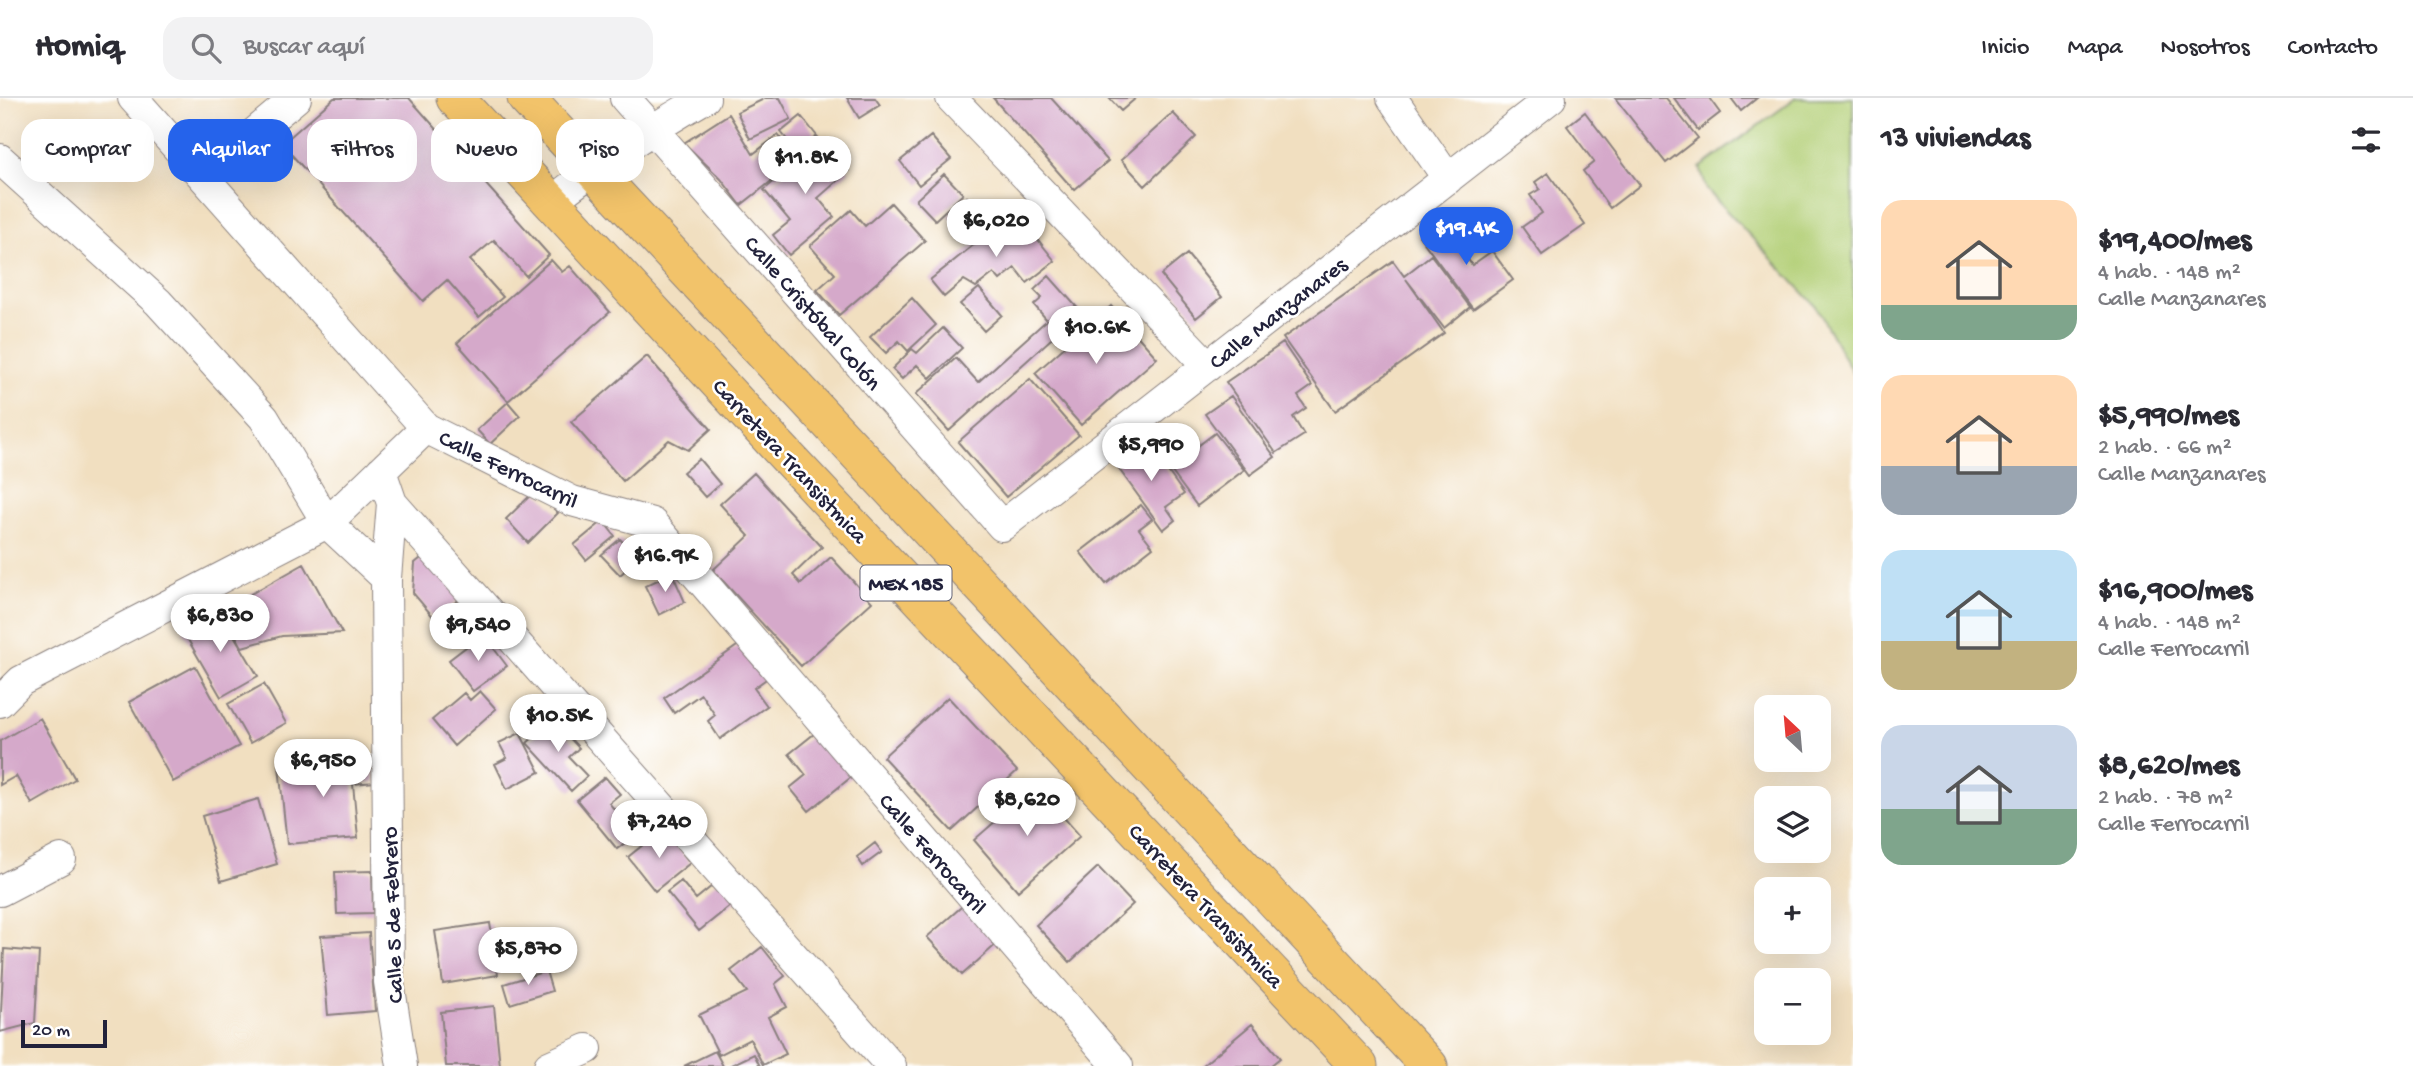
<!DOCTYPE html>
<html lang="es">
<meta charset="utf-8">
<style>
:root{--surface:#fff;--page:#f2f2f3;--text:#2b2b33;--muted:#7c7c81;--line:#e1e1e2;--accent:#2563eb}
body{margin:0;font-family:"Gochi Hand",sans-serif;background:var(--page);color:var(--text);height:100vh;display:flex;flex-direction:column;font-size:26px;white-space:nowrap}
*{box-sizing:border-box;margin:0}
p{font-size:23px;color:var(--muted)}
.icon{flex:none;width:38px;height:38px;fill:none;stroke:currentColor;stroke-width:2;stroke-linecap:round;stroke-linejoin:round}
.map{position:relative;flex:1;overflow:hidden}
.side{display:flex;flex-direction:column;background:var(--surface);width:560px}
.side>*{flex:none}
.guide{position:absolute;left:21px;top:21px;width:665px;height:63px;display:flex;gap:14px}
.needle{width:46px;rotate:334deg}
.fabs{position:absolute;left:1754px;top:597px;display:grid;gap:14px}
.fabs a{display:grid;place-items:center;width:77px;height:77px;border-radius:14px;background:var(--surface);box-shadow:0 7px 28px #0002;font-size:35px}
.scale{position:absolute;left:21px;bottom:18px;width:86px;box-sizing:border-box;padding-left:7px;border:4px solid #22223b;border-top:0;font-size:19px;line-height:24px;white-space:nowrap;color:#22223b;-webkit-text-stroke:5px #fff;paint-order:stroke}
.price{position:absolute;translate:-50% -60px;padding:0 16px;border-radius:24px;background:#fff;color:#222;font-size:23px;line-height:46px;filter:drop-shadow(0 2px 4px #0008)}
.price::after{content:'';position:absolute;left:50%;top:42px;width:21px;height:16px;margin-left:-10px;background:inherit;clip-path:polygon(0 0,100% 0,50% 100%)}
.price.active{background:var(--accent);color:#fff}
ul{padding:0;list-style:none}
li{display:flex;align-items:center;gap:21px;height:175px;padding:0 28px}
li span{display:grid;place-items:center;flex:none;width:196px;height:140px;border-radius:21px;color:#555}
li>.icon{margin-inline-start:auto}
span .icon{width:84px;height:84px;fill:#fffc;stroke-width:1}
li b{font-size:30px}
h2{display:flex;justify-content:space-between;align-items:center;height:84px;padding:0 28px;font-size:30px}
.pill{padding:0 24px;border-radius:21px;background:var(--surface);box-shadow:0 7px 28px #0002;font-size:24px;line-height:63px}
.pill.active{background:var(--accent);color:#fff}
header{display:flex;align-items:center;gap:42px;box-sizing:border-box;height:98px;padding:0 35px;background:var(--surface);border-bottom:2px solid var(--line)}
header strong{font-size:33px}
nav{display:flex;gap:38px;margin-inline-start:auto;font-size:24px}
.search{width:490px;height:63px;background:var(--page);display:flex;align-items:center;gap:18px;box-sizing:border-box;padding:0 24px;border-radius:21px;color:var(--muted);font-size:26px}
main{display:flex;flex:1;min-height:0}
.map>svg:first-child{display:block}
.green{fill:#b2cf76;stroke:#6a7858;stroke-width:2}
.building{fill:#d5a9ca}
.lines{fill:none;stroke-linecap:round;stroke-linejoin:round}
.minor-casing{stroke:#8a807e;stroke-width:32}
.major-casing{stroke:#8a807e;stroke-width:39}
.minor{stroke:#fff;stroke-width:30}
.major{stroke:#f2c36a;stroke-width:37}
.labels{text-anchor:middle;stroke-width:5;stroke-linejoin:round;paint-order:stroke}
.shield{fill:#fff;stroke:#646476;stroke-width:2}
.shield-label{font-size:21px;font-weight:bold;fill:#22223b}
.street-label{font-size:23px;fill:#22223b;stroke:#fff}
</style>
<header>
<strong>Homiq</strong>
<div class="search"><svg class="icon" aria-label="search" viewBox="0 0 24 24"><circle cx="10" cy="10" r="6"/><path d="M15 15l6 6"/></svg>Buscar aquí</div>
<nav><a>Inicio</a><a>Mapa</a><a>Nosotros</a><a>Contacto</a></nav>
</header>
<main>
<div class="map">
<svg width="1853" height="968" viewBox="0 0 1853 968">
<rect width="100%" height="100%" fill="#fff"/>
<filter id="ink" filterUnits="userSpaceOnUse"><feTurbulence type="fractalNoise" baseFrequency=".0143" numOctaves="2"/><feDisplacementMap in="SourceGraphic" scale="14" xChannelSelector="R" yChannelSelector="G"/><feConvolveMatrix kernelMatrix="1 2 1 2 8 2 1 2 1" color-interpolation-filters="sRGB"/></filter>
<filter id="wash" filterUnits="userSpaceOnUse"><feTurbulence type="fractalNoise" baseFrequency=".00686" numOctaves="4" result="noise"/><feDisplacementMap in="SourceGraphic" scale="28" xChannelSelector="R" yChannelSelector="G"/><feGaussianBlur stdDeviation="1.57" result="paint"/><feColorMatrix in="noise" values="0 0 0 0 0 0 0 0 0 0 0 0 0 0 0 0 0 1.4 0 .05"/><feComposite in="paint" operator="in"/></filter>
<g filter="url(#wash)">
<rect width="100%" height="100%" fill="#f1dfc0"/>
<path class="green" d="M 1796,0 L 1853,0 L 1853,276 L 1816,208 L 1707,92 L 1700,70 Z"/>
<g id="blocks">
<path class="building" d="M 334,0 L 409,0 L 549,157 L 526,178 L 494,142 L 470,162 L 503,199 L 479,219 L 447,182 L 423,203 L 282,46 Z
M 766,0 L 780,0 L 791,21 L 750,41 L 737,14 Z
M 847,0 L 875,0 L 880,7 L 859,20 Z
M 993,0 L 1051,0 L 1108,63 L 1074,92 Z
M 1109,0 L 1136,0 L 1121,13 Z
M 1615,0 L 1666,0 L 1698,40 L 1666,65 Z
M 1674,0 L 1709,0 L 1720,15 L 1698,32 Z
M 1731,0 L 1757,0 L 1741,13 Z
M 1585,14 L 1640,87 L 1610,110 L 1583,73 L 1594,64 L 1567,28 Z
M 1173,15 L 1196,39 L 1145,88 L 1121,62 Z
M 729,16 L 753,56 L 778,37 L 789,51 L 778,60 L 787,71 L 741,107 L 721,81 L 684,45 Z
M 801,18 L 817,38 L 797,54 L 781,34 Z
M 931,38 L 951,61 L 919,87 L 900,63 Z
M 822,43 L 849,73 L 818,100 L 834,119 L 789,157 L 773,137 L 790,123 L 764,92 Z
M 1548,75 L 1585,127 L 1542,157 L 1522,129 L 1542,115 L 1530,97 L 1540,91 L 1535,84 Z
M 944,76 L 963,96 L 935,122 L 916,102 Z
M 967,99 L 989,121 L 981,129 L 967,116 L 957,126 L 948,118 Z
M 891,105 L 925,143 L 839,217 L 817,192 L 835,176 L 810,148 L 851,112 L 865,128 Z
M 1007,120 L 1023,140 L 1031,133 L 1055,163 L 1027,185 L 1015,170 L 1000,182 L 994,175 L 976,189 L 964,182 L 944,199 L 930,182 Z
M 1440,122 L 1472,167 L 1492,153 L 1513,182 L 1473,211 L 1419,138 Z
M 1187,156 L 1222,199 L 1196,220 L 1161,177 Z
M 1431,157 L 1470,209 L 1444,230 L 1406,181 L 1444,235 L 1335,313 L 1283,240 L 1393,163 L 1404,178 Z
M 551,162 L 562,174 L 570,168 L 610,214 L 508,303 L 457,245 Z
M 1049,178 L 1081,214 L 949,333 L 916,296 L 956,260 L 978,284 L 1047,222 L 1034,207 L 1042,200 L 1034,192 Z
M 979,190 L 1002,217 L 984,233 L 960,206 Z
M 912,200 L 936,227 L 908,253 L 899,243 L 886,255 L 870,239 Z
M 1111,208 L 1157,260 L 1081,327 L 1035,275 Z
M 943,230 L 962,250 L 930,280 L 917,267 L 902,281 L 892,271 L 912,251 L 917,255 Z
M 1283,245 L 1312,288 L 1298,298 L 1306,310 L 1293,319 L 1304,337 L 1276,355 L 1226,284 Z
M 647,258 L 711,331 L 688,352 L 669,342 L 623,383 L 571,324 Z
M 1030,281 L 1079,337 L 1006,399 L 958,344 Z
M 1231,298 L 1275,359 L 1250,377 L 1205,316 Z
M 508,304 L 520,318 L 490,346 L 477,332 Z
M 1215,335 L 1244,372 L 1197,408 L 1169,370 Z
M 1147,344 L 1184,396 L 1166,409 L 1175,422 L 1163,432 L 1116,367 Z
M 699,361 L 720,386 L 705,399 L 683,374 Z
M 754,375 L 822,449 L 793,477 L 801,486 L 831,459 L 872,504 L 801,568 L 713,472 L 749,438 L 720,406 Z
M 536,392 L 558,415 L 528,445 L 506,421 Z
M 1141,407 L 1152,421 L 1139,431 L 1153,449 L 1106,486 L 1080,454 Z
M 603,423 L 615,438 L 586,462 L 574,447 Z
M 620,441 L 638,461 L 620,477 L 601,457 Z
M 431,452 L 467,495 L 435,521 L 413,495 L 415,465 Z
M 304,466 L 342,535 L 282,538 L 242,549 L 222,512 Z
M 672,475 L 685,504 L 659,517 L 645,488 Z
M 219,512 L 258,578 L 221,599 L 183,533 Z
M 483,536 L 507,568 L 473,593 L 449,562 Z
M 747,541 L 773,576 L 754,590 L 767,608 L 720,641 L 708,623 L 715,617 L 701,596 L 674,615 L 664,600 Z
M 195,568 L 239,648 L 173,684 L 129,604 Z
M 264,586 L 286,625 L 250,645 L 228,606 Z
M 480,593 L 496,611 L 454,648 L 432,622 L 464,595 L 470,602 Z
M 948,599 L 1017,673 L 952,733 L 883,659 Z
M 40,620 L 75,681 L 32,706 L 16,678 L 0,687 L 0,643 Z
M 553,622 L 579,650 L 569,659 L 587,678 L 571,693 L 527,645 Z
M 824,628 L 860,672 L 809,713 L 790,690 L 806,677 L 789,656 Z
M 520,635 L 540,674 L 507,691 L 495,666 L 507,660 L 499,645 Z
M 372,659 L 375,684 L 353,686 L 358,740 L 287,746 L 279,668 Z
M 605,679 L 620,696 L 609,705 L 635,737 L 617,751 L 577,702 Z
M 1036,688 L 1080,738 L 1018,793 L 974,742 Z
M 258,701 L 277,766 L 221,783 L 202,718 Z
M 663,731 L 690,765 L 655,793 L 628,759 Z
M 875,745 L 882,754 L 863,768 L 857,759 Z
M 1098,769 L 1133,806 L 1070,864 L 1036,827 Z
M 372,773 L 373,815 L 337,816 L 335,774 Z
M 723,779 L 740,800 L 699,833 L 667,794 L 681,783 L 696,801 Z
M 967,804 L 1001,842 L 962,877 L 927,839 Z
M 490,825 L 498,877 L 443,886 L 435,833 Z
M 369,835 L 375,913 L 328,917 L 321,838 Z
M 762,849 L 785,878 L 775,886 L 787,909 L 768,919 L 786,956 L 763,967 L 750,941 L 719,957 L 699,917 L 747,894 L 731,873 Z
M 4,851 L 39,854 L 35,925 L 0,934 Z
M 546,873 L 552,893 L 510,906 L 504,886 Z
M 494,908 L 500,968 L 446,968 L 441,914 Z
M 1252,926 L 1280,960 L 1270,968 L 1202,968 Z
M 715,953 L 723,968 L 684,968 Z
M 754,956 L 760,968 L 729,968 Z"/>
</g>
</g>
<g filter="url(#ink)">
<use href="#blocks" fill-opacity="0" stroke="#8a807e" stroke-width="2"/>
<g class="lines">
<g class="minor-casing">
<path id="minor" d="M 133,0 L 426,330 L 572,403 L 652,425 L 1118,968
M 625,0 L 1002,428 L 1551,0
M 951,0 L 1208,268
M 1392,0 L 1448,81
M 0,61 L 158,204 L 264,320 L 327,425 L 386,480
M 203,78 L 296,0
M 551,104 C 600,65 651,31 705,0
M 381,373 L 392,405 L 386,480 L 389,884 L 402,968
M 392,405 L 891,968
M 0,604 L 21,583 L 327,425 L 426,330
M 0,793 L 61,761
M 549,968 L 587,951"/>
</g>
<g class="major-casing">
<path id="major" d="M 455,0 L 778,349 L 1359,968
M 526,0 L 1429,968"/>
</g>
<use href="#minor" class="minor"/>
<use href="#major" class="major"/>
</g>
</g>
<g class="labels">
<rect class="shield" x="860.5" y="467.5" width="91" height="35" rx="5"/>
<g class="shield-label">
<text x="906" y="492">MEX 185</text>
</g>
<g class="street-label">
<text transform="translate(814 214) rotate(49)" y="8">Calle Cristóbal Colón</text>
<text transform="translate(1277 214) rotate(-38)" y="8">Calle Manzanares</text>
<text transform="translate(791 362) rotate(47)" y="8">Carretera Transistmica</text>
<text transform="translate(509 370) rotate(26)" y="8">Calle Ferrocarril</text>
<text transform="translate(934 755) rotate(49)" y="8">Calle Ferrocarril</text>
<text transform="translate(1207 807) rotate(47)" y="8">Carretera Transistmica</text>
<text transform="translate(391 817) rotate(-92)" y="8">Calle 5 de Febrero</text>
</g>
</g>
</svg>
<div class="fabs">
<a><svg class="needle" viewBox="-14 -14 28 28"><path d="M0-13l5 13h-10z" fill="#e53935"/><path d="M0 13l5-13h-10z" fill="#7c7c81"/></svg></a>
<a><svg class="icon" aria-label="layers" viewBox="0 0 24 24"><path d="M12 4l9 5-9 5-9-5zM3 14l9 5 9-5"/></svg></a>
<a>+</a>
<a>−</a>
</div>
<div class="scale">20 m</div>
<b class="price" style="left:805px;top:98px">$11.8K</b>
<b class="price" style="left:996px;top:161px">$6,020</b>
<b class="price active" style="left:1466px;top:169px">$19.4K</b>
<b class="price" style="left:1096px;top:268px">$10.6K</b>
<b class="price" style="left:1151px;top:385px">$5,990</b>
<b class="price" style="left:665px;top:496px">$16.9K</b>
<b class="price" style="left:220px;top:556px">$6,830</b>
<b class="price" style="left:478px;top:565px">$9,540</b>
<b class="price" style="left:558px;top:656px">$10.5K</b>
<b class="price" style="left:323px;top:701px">$6,950</b>
<b class="price" style="left:1027px;top:740px">$8,620</b>
<b class="price" style="left:659px;top:762px">$7,240</b>
<b class="price" style="left:528px;top:889px">$5,870</b>
<div class="guide">
<a class="pill">Comprar</a>
<a class="pill active">Alquilar</a>
<a class="pill">Filtros</a>
<a class="pill">Nuevo</a>
<a class="pill">Piso</a>
</div>
</div>
<section class="side">
<h2>13 viviendas<svg class="icon" aria-label="filters" viewBox="0 0 24 24"><path d="M4 7h16M4 17h16"/><circle cx="9" cy="7" r="2"/><circle cx="15" cy="17" r="2"/></svg></h2>
<ul>
<li><span style="background:linear-gradient(#ffd9b3 75%,#7fa58c 0)"><svg class="icon" aria-label="home" viewBox="0 0 24 24"><path d="M3 11l9-7 9 7M6 9v11h12V9"/></svg></span><div><b>$19,400/mes</b><p>4 hab. · 148 m²</p><p>Calle Manzanares</p></div></li>
<li><span style="background:linear-gradient(#ffd9b3 65%,#9aa5b1 0)"><svg class="icon" aria-label="home" viewBox="0 0 24 24"><path d="M3 11l9-7 9 7M6 9v11h12V9"/></svg></span><div><b>$5,990/mes</b><p>2 hab. · 66 m²</p><p>Calle Manzanares</p></div></li>
<li><span style="background:linear-gradient(#bfe0f5 65%,#c2b280 0)"><svg class="icon" aria-label="home" viewBox="0 0 24 24"><path d="M3 11l9-7 9 7M6 9v11h12V9"/></svg></span><div><b>$16,900/mes</b><p>4 hab. · 148 m²</p><p>Calle Ferrocarril</p></div></li>
<li><span style="background:linear-gradient(#c9d6e8 60%,#7fa58c 0)"><svg class="icon" aria-label="home" viewBox="0 0 24 24"><path d="M3 11l9-7 9 7M6 9v11h12V9"/></svg></span><div><b>$8,620/mes</b><p>2 hab. · 78 m²</p><p>Calle Ferrocarril</p></div></li>
</ul>
</section>
</main>
